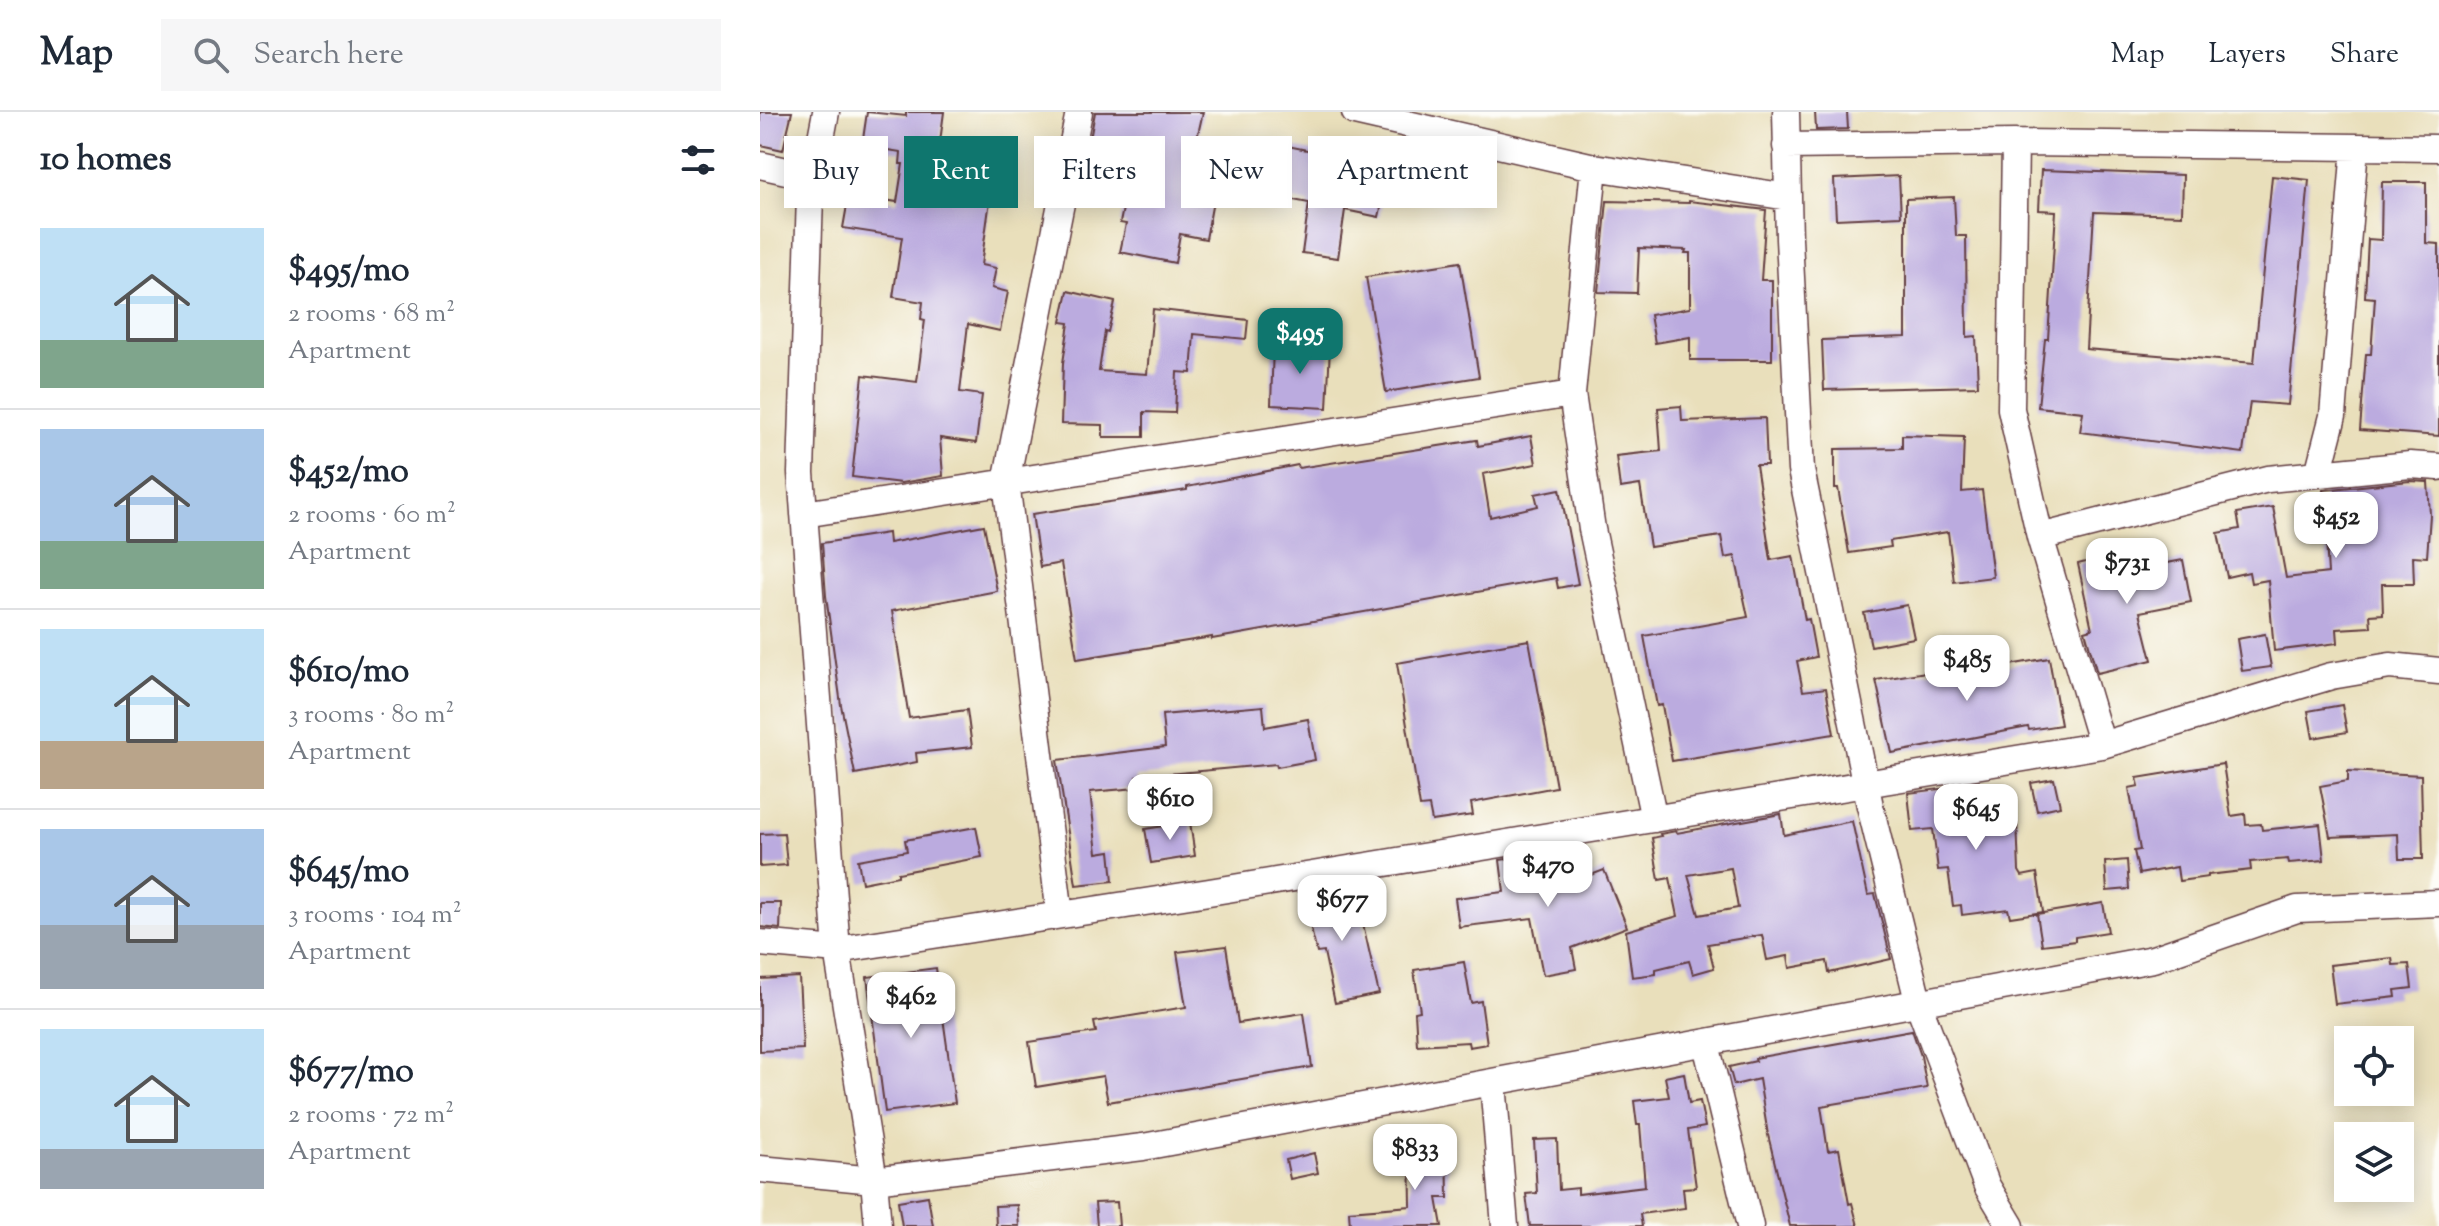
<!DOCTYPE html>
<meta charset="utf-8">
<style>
:root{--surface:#fff;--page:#f6f6f7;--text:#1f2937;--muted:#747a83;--line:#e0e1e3;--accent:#0f766e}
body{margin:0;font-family:"Sorts Mill Goudy",serif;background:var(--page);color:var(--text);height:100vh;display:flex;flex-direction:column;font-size:30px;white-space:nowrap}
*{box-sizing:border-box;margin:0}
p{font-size:26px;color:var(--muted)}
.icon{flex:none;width:44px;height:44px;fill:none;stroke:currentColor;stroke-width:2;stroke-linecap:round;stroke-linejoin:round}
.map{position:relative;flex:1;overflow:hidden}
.drawer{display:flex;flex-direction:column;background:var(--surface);width:760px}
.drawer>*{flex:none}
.hud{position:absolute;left:24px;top:24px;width:760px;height:72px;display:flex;gap:16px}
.controls{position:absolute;left:1574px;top:914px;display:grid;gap:16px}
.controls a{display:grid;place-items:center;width:80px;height:80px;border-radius:0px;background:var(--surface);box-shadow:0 4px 20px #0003;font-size:40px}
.price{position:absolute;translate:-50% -68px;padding:0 18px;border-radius:16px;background:#fff;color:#222;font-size:26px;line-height:52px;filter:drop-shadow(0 2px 4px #0008)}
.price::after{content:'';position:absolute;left:50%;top:48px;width:24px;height:18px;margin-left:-12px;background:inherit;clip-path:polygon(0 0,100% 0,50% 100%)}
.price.selected{background:var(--accent);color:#fff}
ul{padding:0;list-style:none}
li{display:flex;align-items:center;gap:24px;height:200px;padding:0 40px}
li+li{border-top:2px solid var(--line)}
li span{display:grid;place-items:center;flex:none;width:224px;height:160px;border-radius:0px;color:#555}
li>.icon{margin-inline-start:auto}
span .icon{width:96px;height:96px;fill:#fffc;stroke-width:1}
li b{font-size:34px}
h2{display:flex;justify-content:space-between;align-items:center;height:96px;padding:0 40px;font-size:34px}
.pill{padding:0 28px;border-radius:0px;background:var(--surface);box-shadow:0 4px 20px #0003;font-size:28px;line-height:72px}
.pill.selected{background:var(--accent);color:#fff}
header{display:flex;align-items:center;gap:48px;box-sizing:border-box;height:112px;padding:0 40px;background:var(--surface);border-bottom:2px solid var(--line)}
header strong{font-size:38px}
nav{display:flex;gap:44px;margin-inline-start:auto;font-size:28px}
.search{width:560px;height:72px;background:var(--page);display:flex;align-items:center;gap:20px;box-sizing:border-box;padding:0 28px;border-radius:0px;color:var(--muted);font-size:30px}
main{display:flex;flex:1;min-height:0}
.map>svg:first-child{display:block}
.building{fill:#bbabdf;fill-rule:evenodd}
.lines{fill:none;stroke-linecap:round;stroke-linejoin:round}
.minor-casing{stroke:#623c41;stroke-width:29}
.minor{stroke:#fff;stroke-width:26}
</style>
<header>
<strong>Map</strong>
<div class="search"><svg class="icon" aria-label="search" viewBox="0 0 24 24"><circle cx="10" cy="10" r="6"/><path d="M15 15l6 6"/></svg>Search here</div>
<nav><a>Map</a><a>Layers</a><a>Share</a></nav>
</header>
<main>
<section class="drawer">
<h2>10 homes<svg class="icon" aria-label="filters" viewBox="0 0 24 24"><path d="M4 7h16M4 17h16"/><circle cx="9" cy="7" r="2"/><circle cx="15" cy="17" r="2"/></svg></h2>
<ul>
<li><span style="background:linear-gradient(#bfe0f5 70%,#7fa58c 0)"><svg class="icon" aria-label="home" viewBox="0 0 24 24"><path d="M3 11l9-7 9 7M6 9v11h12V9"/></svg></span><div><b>$495/mo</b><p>2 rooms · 68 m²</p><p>Apartment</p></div></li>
<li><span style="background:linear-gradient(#a9c7e8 70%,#7fa58c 0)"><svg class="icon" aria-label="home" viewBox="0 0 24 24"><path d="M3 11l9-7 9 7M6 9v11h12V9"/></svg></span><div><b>$452/mo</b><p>2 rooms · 60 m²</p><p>Apartment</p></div></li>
<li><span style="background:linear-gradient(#bfe0f5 70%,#b9a48a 0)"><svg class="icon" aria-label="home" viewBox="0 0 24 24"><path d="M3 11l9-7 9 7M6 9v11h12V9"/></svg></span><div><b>$610/mo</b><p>3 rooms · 80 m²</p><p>Apartment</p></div></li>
<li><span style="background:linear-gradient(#a9c7e8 60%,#9aa5b1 0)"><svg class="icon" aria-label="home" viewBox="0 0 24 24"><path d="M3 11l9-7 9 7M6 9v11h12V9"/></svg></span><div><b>$645/mo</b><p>3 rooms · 104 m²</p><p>Apartment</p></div></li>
<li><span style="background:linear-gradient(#bfe0f5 75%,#9aa5b1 0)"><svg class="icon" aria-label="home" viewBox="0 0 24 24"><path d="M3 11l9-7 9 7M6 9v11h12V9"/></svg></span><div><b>$677/mo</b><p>2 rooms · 72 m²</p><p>Apartment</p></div></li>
</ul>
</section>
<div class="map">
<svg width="1679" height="1114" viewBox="0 0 1679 1114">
<rect width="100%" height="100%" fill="#fdfcf7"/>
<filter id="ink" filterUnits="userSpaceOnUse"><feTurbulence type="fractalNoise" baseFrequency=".0125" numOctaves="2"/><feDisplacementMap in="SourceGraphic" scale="16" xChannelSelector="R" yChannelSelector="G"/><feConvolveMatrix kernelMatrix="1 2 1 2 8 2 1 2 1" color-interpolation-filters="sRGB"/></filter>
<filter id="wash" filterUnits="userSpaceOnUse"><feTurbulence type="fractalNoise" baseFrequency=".006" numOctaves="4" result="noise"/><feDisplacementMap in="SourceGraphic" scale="32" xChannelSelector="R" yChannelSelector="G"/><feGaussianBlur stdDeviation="1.8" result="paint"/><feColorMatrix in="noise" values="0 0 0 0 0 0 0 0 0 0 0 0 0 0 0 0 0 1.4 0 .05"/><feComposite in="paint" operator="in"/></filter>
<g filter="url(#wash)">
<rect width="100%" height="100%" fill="#e9dfbb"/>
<g id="blocks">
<path class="building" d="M 0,0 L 32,0 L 23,38 L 0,33 Z
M 107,0 L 146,4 L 146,0 L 184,0 L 175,67 L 178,67 L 177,73 L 231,81 L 221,153 L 236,156 L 232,176 L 248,180 L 240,219 L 208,212 L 200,280 L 222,283 L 216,331 L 180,326 L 183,364 L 141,371 L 92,365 L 103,263 L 157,270 L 165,208 L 161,207 L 163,190 L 133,185 L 142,125 L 83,116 L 89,82 L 137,90 L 143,52 L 140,52 L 141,40 L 102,34 Z
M 335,0 L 443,0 L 436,31 L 491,44 L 494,27 L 630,55 L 619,105 L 585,98 L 578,146 L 542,141 L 549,91 L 456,73 L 446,127 L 420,122 L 415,151 L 360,140 L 366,112 L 360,111 L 368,72 L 323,66 Z
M 1055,0 L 1087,0 L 1088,17 L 1056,18 Z
M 646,32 L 719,47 L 711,89 L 637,74 Z
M 1281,58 L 1423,63 L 1422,103 L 1334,100 L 1326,237 L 1494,251 L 1512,64 L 1549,68 L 1528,293 L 1490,290 L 1483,341 L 1320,320 L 1323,300 L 1278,295 L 1285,227 L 1288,227 L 1296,99 L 1279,98 Z
M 1139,64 L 1141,104 L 1076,107 L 1074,67 Z
M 1622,70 L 1666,70 L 1666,131 L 1679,132 L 1679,324 L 1600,318 L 1606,242 L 1611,242 L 1615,186 L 1605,185 L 1608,127 L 1621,128 Z
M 1194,85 L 1196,124 L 1206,124 L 1207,225 L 1216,224 L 1218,274 L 1064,278 L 1062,228 L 1146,225 L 1146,87 Z
M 847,89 L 929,91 L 929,89 L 1006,98 L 1001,168 L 1012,168 L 1012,248 L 930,248 L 930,225 L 895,231 L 890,203 L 930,196 L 930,141 L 925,141 L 926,138 L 879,136 L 877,181 L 838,180 Z
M 700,150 L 719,265 L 626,280 L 606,165 Z
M 308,179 L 355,190 L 348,220 L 345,219 L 339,259 L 387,262 L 393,197 L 488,208 L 486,227 L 434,222 L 431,261 L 417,260 L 415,301 L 384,300 L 384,325 L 343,325 L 343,313 L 301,312 L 303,251 L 309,211 L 301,210 Z
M 513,233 L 570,235 L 567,296 L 511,293 Z
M 921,294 L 922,309 L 1005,306 L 1007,353 L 996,353 L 1011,448 L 1033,444 L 1045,508 L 1049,507 L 1056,545 L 1037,549 L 1043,579 L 1066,576 L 1074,622 L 912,649 L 902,593 L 897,594 L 884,524 L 988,505 L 975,444 L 965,446 L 961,424 L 890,435 L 880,373 L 860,376 L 856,344 L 901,339 L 898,296 Z
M 1142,323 L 1204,325 L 1202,380 L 1222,378 L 1233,465 L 1194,470 L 1188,420 L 1130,429 L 1131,435 L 1089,441 L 1078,376 L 1075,376 L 1075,337 L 1142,336 Z
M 771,324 L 776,352 L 723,362 L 730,405 L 778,394 L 775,382 L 800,377 L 818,472 L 798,476 L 796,466 L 452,527 L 452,525 L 317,547 L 301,451 L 280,455 L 272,402 L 427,378 L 427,375 L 538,353 L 539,356 L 717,328 L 718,334 Z
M 1650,369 L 1668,370 L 1670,403 L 1667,445 L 1653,444 L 1654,472 L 1622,472 L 1623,502 L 1610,503 L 1611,515 L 1577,517 L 1578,531 L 1514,539 L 1508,468 L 1491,471 L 1489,460 L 1467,465 L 1458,421 L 1480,417 L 1477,401 L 1513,395 L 1526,466 L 1568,461 L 1563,378 Z
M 224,413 L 237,479 L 132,499 L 149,606 L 207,598 L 212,635 L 156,641 L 157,650 L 95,662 L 81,593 L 66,484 L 62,431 L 128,421 L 129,431 Z
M 1372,438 L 1376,457 L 1423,448 L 1431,490 L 1380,500 L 1392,548 L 1337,561 L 1325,519 L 1332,517 L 1318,452 Z
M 1147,493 L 1154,526 L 1111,534 L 1104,501 Z
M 1505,522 L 1511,555 L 1482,559 L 1477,527 Z
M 769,528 L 796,675 L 711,691 L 713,703 L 672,709 L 669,694 L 660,695 L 637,551 Z
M 1289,546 L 1301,613 L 1269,618 L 1268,615 L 1132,641 L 1116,568 L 1191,556 L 1191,559 L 1243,549 L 1244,554 Z
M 1582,593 L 1587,620 L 1553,626 L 1548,599 Z
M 503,594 L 505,615 L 548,607 L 555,648 L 517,655 L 516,652 L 376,665 L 377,676 L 330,680 L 337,741 L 350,739 L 353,769 L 316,773 L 297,648 L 405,635 L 402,603 Z
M 1463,652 L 1471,704 L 1485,702 L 1486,713 L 1501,712 L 1502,718 L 1560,712 L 1564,748 L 1529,751 L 1528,747 L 1490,750 L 1491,758 L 1448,763 L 1448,765 L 1419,769 L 1417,755 L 1379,762 L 1374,739 L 1380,738 L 1369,676 L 1379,674 L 1377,666 Z
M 1588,659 L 1661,663 L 1663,747 L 1639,747 L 1638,722 L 1570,725 L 1560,674 L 1588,669 Z
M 1294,667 L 1300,694 L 1277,699 L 1271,671 Z
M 1220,672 L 1223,709 L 1257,708 L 1259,759 L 1262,764 L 1277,761 L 1283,800 L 1250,805 L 1248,797 L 1202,803 L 1201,793 L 1193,794 L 1188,757 L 1178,758 L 1173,717 L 1152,719 L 1148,681 Z
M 1021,702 L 1024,723 L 1092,709 L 1108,783 L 1115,782 L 1131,847 L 1069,861 L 1067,849 L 1030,856 L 1028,844 L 1007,848 L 1002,823 L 948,832 L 954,856 L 933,862 L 929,849 L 896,857 L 896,862 L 872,865 L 866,819 L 918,804 L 910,766 L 899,768 L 892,726 L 901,724 L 900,722 L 916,719 L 917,721 ZM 971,756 L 978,796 L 939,803 L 928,763 Z
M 430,710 L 435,744 L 391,751 L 385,717 Z
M 216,715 L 222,745 L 138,761 L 138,764 L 102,771 L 98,748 L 147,739 L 145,728 Z
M 24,721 L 27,753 L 0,755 L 0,722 Z
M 774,743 L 776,753 L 803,750 L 805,773 L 844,758 L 867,815 L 812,836 L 816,857 L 783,863 L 772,806 L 699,815 L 695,786 L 744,780 L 740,748 Z
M 1367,748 L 1369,777 L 1347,779 L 1345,750 Z
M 594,773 L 619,882 L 575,891 L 564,840 L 557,841 L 543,785 Z
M 0,791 L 21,791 L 20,817 L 0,815 Z
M 1343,791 L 1348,820 L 1315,825 L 1315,829 L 1282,833 L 1277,802 Z
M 466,834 L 478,911 L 544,901 L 552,955 L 348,990 L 343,964 L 276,975 L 269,930 L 336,920 L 334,910 L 426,895 L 417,840 Z
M 1632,846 L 1633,853 L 1649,852 L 1652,876 L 1635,878 L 1636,885 L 1575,892 L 1570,853 Z
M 704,850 L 711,891 L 721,889 L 727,932 L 709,935 L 708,930 L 657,933 L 655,900 L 660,899 L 654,858 Z
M 176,856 L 195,991 L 125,1000 L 107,865 Z
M 39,865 L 43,937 L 0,939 L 0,867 Z
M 1152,918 L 1161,944 L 1167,976 L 1061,994 L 1068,1039 L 1079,1037 L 1089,1092 L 1092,1091 L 1098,1114 L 1030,1114 L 1008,1023 L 999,967 L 974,973 L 969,955 L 996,949 L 995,946 Z
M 924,961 L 929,991 L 940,989 L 945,1015 L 928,1018 L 936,1075 L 923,1076 L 925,1096 L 880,1102 L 882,1114 L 770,1114 L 766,1082 L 777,1081 L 774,1028 L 797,1027 L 799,1078 L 818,1076 L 818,1082 L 885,1074 L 880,1013 L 877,1013 L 874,989 L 909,985 L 905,965 Z
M 650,1031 L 687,1031 L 688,1086 L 677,1086 L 682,1114 L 590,1114 L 589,1099 L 651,1094 Z
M 554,1041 L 558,1061 L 530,1067 L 526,1048 Z
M 168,1084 L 173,1114 L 142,1114 L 138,1089 Z
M 357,1090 L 359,1114 L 337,1114 L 335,1091 Z
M 257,1093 L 259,1114 L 236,1114 L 235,1094 Z"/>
</g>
</g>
<g filter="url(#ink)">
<use href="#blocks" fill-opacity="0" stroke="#623c41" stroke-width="2"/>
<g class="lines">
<g class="minor-casing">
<path id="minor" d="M 66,0 L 50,84 L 41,361 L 77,838 L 114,1068 L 118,1114
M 595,0 L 834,55 L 1028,85
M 1026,0 L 1029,127 L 1041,358 L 1110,694 L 1159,893 L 1227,1074 L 1251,1114
M 1255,31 L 1251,297 L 1280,425 L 1342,633
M 1026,34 L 1255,31 L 1679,36
M 0,53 L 53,65
M 834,55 L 812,282 L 832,417 L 894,707
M 1558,362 L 1573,304 L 1595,35
M 44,402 L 812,282
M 1280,425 L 1508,367 L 1650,353 L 1679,355
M 300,803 L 246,370 L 319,0
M 0,831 L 77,838 L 449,780 L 1342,633 L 1571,564 L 1630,554 L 1679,559
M 946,932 L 990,1114
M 733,971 L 745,1114
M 0,1057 L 114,1068 L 383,1035 L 1393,847 L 1537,797 L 1679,791"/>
</g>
<use href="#minor" class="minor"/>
</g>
</g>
</svg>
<div class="controls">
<a><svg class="icon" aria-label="locate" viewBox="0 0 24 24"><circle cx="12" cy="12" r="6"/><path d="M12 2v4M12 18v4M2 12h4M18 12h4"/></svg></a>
<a><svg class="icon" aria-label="layers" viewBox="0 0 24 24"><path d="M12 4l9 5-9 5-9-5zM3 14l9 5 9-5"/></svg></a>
</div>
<b class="price selected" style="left:540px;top:264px">$495</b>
<b class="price" style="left:1576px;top:448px">$452</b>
<b class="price" style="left:1367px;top:494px">$731</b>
<b class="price" style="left:1207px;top:591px">$485</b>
<b class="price" style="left:410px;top:730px">$610</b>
<b class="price" style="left:1216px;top:740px">$645</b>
<b class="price" style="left:788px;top:797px">$470</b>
<b class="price" style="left:582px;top:831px">$677</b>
<b class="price" style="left:151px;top:928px">$462</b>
<b class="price" style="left:655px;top:1080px">$833</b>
<div class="hud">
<a class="pill">Buy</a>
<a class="pill selected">Rent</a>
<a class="pill">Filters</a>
<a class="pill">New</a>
<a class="pill">Apartment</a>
</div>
</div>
</main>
